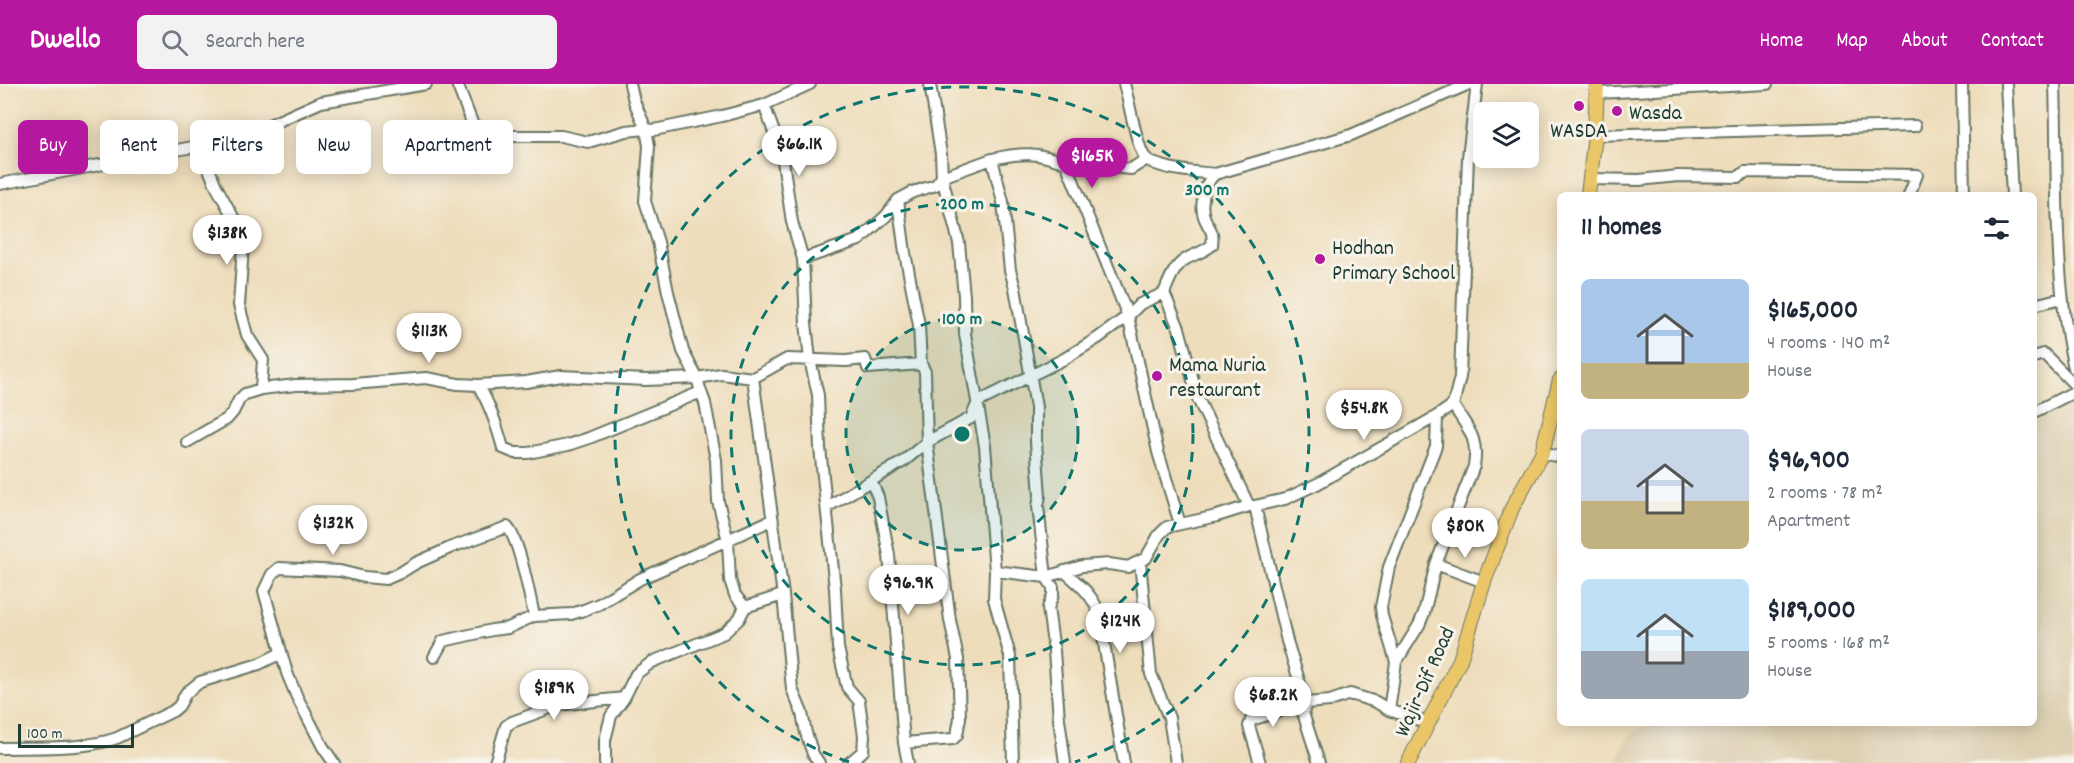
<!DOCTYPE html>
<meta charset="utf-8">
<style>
:root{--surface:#fff;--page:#f2f2f3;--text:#1f2937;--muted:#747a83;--accent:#b5179e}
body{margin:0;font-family:Dekko,sans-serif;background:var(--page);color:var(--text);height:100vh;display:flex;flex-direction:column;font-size:22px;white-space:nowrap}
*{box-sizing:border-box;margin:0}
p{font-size:20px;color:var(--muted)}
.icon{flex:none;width:33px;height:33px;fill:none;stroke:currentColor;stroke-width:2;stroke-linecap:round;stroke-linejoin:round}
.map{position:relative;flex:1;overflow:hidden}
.drawer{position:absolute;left:1557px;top:108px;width:480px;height:534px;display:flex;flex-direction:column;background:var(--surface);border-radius:9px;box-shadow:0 3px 15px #0003}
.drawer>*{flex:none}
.hud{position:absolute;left:18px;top:36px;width:570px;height:54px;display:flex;gap:12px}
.fabs{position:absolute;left:1473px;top:18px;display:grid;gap:12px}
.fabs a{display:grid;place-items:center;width:66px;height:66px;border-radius:9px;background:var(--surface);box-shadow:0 3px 15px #0003;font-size:30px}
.scale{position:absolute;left:18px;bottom:15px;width:116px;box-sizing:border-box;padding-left:6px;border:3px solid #1f3d34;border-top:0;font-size:16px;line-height:21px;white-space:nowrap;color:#1f3d34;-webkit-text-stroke:4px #f7f3e8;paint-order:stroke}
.price{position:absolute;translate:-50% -51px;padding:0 14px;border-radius:21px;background:#fff;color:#222;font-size:20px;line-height:39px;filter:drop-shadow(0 2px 3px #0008)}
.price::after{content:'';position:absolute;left:50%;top:36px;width:18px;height:14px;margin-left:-9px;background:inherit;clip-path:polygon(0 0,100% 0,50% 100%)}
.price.selected{background:var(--accent);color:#fff}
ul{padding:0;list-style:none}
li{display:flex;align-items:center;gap:18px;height:150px;padding:0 24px}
li span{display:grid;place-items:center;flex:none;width:168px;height:120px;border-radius:9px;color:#555}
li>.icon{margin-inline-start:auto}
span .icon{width:72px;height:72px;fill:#fffc;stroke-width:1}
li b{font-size:26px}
h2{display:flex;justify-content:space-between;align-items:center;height:72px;padding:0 24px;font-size:26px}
.chip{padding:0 21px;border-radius:9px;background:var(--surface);box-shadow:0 3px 15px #0003;font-size:21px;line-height:54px}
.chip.selected{background:var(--accent);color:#fff}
header{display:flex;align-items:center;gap:36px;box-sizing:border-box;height:84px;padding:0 30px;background:var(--accent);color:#fff}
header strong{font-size:28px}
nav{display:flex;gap:33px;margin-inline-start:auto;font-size:21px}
.search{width:420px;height:54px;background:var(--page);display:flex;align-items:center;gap:15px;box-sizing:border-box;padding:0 21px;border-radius:9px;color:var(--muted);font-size:22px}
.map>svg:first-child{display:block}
.built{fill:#ddd0b2}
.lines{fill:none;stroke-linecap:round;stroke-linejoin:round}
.minor-casing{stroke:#677563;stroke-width:14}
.major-casing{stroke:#677563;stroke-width:16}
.minor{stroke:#fff;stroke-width:10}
.major{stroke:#ebc669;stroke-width:14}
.ring{fill:none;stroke:#0f766e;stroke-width:3;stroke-dasharray:10 8}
.poi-dot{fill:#b5179e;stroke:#f7f3e8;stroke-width:2}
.labels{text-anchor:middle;stroke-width:6;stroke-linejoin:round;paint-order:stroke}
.poi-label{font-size:22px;fill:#1f3d34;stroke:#f7f3e8;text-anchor:start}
.street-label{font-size:22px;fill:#1f3d34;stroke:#f7f3e8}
.centre{fill:#0f766e;stroke:#f7f3e8;stroke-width:3}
.ring-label{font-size:18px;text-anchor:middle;font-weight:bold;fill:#0f766e;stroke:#f7f3e8;stroke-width:6;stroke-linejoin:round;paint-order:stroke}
</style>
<header>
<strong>Dwello</strong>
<div class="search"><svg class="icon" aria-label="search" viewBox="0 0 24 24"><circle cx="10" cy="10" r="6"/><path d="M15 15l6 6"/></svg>Search here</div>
<nav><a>Home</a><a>Map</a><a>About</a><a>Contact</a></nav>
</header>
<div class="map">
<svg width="2074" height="679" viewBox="0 0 2074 679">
<rect width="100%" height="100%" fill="#f7f3e8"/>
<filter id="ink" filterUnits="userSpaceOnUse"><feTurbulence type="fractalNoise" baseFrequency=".0167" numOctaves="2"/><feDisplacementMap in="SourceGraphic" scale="12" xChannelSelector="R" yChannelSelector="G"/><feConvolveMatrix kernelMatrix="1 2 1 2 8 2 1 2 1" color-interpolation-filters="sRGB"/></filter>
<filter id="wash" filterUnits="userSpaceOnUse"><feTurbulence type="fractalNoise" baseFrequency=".008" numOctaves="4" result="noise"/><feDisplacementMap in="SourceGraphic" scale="24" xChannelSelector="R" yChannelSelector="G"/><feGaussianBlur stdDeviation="1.35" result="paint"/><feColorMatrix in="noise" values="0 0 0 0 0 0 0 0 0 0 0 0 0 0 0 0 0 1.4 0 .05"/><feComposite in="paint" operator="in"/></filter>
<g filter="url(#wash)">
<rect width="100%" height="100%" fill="#edb"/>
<path class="built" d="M 2074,318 L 2074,679 L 1616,679 L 1629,650 L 1652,639 L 2034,639 L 2034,337 Z"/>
</g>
<g filter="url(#ink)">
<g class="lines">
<g class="minor-casing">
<path id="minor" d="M 457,0 L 473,41 L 505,52 L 561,52 L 588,58 L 626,47 L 646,45 L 654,46 L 722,32 L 764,21 L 810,0
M 930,0 L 941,70 L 942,93 L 959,159 L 964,212 L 965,250 L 985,362 L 995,487 L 994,515 L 1010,572 L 1013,679
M 1124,0 C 1129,16 1136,60 1144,72 C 1154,86 1198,88 1215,90
M 1962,0 L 1964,111
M 2006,0 L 2012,111
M 2055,0 C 2058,93 2053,193 2074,284
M 1597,9 L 1767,0
M 764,21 L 782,70 L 792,138 L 803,175
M 1595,51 L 1915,42
M 203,61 L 209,85 L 216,102 L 238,142 L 243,163 L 239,221 L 247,251 L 263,276 L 261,305
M 1066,79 L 1131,85 L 1147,75
M 1590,95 L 1639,96 L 1678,92 L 1739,93 L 1745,88 L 1917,91 L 1909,111
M 0,100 L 203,61 L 258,46 L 321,18 L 426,0
M 898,116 L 905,169 L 919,241 L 921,280 L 925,288 L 927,358 L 950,536 L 958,575 L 960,634 L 957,651 L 953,655 L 904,659
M 1164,209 L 1179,244 L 1198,315 L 1249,422
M 2034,221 L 2062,214
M 2034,273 L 2044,270 L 2074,300
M 753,294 L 783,511 L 792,605 L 802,629 L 806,649 L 813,670 L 819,679
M 478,301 C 490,320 497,342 503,364 L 515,369 L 528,369 L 568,361 L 589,354 L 701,308 L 697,294 L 721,290 L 753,294 L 787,275 L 846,277 L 865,275 L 868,284 L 921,280
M 701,308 L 705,319 L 716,376 L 718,417 L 728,457 L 730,496 L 735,511 L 745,523 L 783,511
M 2034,328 L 2074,308
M 187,358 L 227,335 L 233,328 L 239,316 L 245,310 L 261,305 L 296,301 L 353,300 L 426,294 L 458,300 L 478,301 L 526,298 L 561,292 L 646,296 L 697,294 L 683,267 L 668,208 L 658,158 L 645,117 L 649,62 L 646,45 L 634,17 L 630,0
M 1542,369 L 1560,373
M 871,397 L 878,413 L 889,471 L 904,659 L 908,679
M 1255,422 L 1287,557 L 1306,619 L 1303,629 L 1319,679
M 827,423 L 904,377 L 927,358 L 971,334 L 978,318 L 1064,275 L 1098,254 L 1128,232 L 1066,79 C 1037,68 1022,68 992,75
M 1180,440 L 1158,368 L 1128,232 L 1140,220 L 1164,209 C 1169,197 1174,182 1186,175 C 1195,170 1204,168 1212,161 C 1214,146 1210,147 1205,135 C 1199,122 1204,99 1215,90 L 1351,51 L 1469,0
M 1140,478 L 1151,590 L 1169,634 L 1176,679
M 1436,480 L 1484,498
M 995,487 L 1046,493 L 1082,482 L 1109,480 L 1128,483 L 1146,474 L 1159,451 L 1167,443 L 1217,432 L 1249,422 L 1255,422 L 1285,415 L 1317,400 L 1437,332 L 1453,321 L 1460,293 L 1468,73 L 1477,0
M 1064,487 C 1079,500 1092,510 1099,529 L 1124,679
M 434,573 L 443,557 L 492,546 L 508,544 L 534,532 L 571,530 L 584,526 L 599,520 L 640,495 L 772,436
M 1396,578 L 1419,541 L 1424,529 L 1436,480 L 1474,382 C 1479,353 1467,344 1453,321
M 1389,626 L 1396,578 L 1382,532 L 1381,523 L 1389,483 L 1436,362 L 1437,332
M 0,664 C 37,663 83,666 117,654 L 173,627 L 179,622 L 186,609 L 200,598 L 259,580 L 281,569
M 334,679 L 323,663 L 297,613 L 287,589 L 264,507 L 272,490 L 279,484 L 340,487 L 364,493 L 386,495 L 400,489 L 416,479 L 452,463 L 507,443 C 519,454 530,513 534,532
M 495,679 L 506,642 L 512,638 L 558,621 L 624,614
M 605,679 L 605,656 L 611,632 L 624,614 L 636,590 L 652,578 L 724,549 L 739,535 L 745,523
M 849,679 L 863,667 L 864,652 L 859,617 L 847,603 L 838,564 L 835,505 L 820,364 L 818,311 L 810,276 L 806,239 L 803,175 L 859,156 L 886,132 L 898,116 L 913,108 L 936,101 L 942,93 L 992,75 L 1003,118 L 1010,186 L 1015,204 L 1036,323 L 1036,358 L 1040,412 L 1038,422 L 1046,493 L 1053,503 L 1053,511 L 1048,524 L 1054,567 L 1059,635 L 1065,679
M 1260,679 L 1249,642 L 1251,636 L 1306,619 L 1330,617 L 1350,610 L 1376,618 L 1389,626 L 1428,639"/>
</g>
<g class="major-casing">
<path id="major" d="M 1588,111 L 1595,51 L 1597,0
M 1408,679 L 1460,576 L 1484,498 L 1512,424 L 1542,369 L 1560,296"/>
</g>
<use href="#minor" class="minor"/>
<use href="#major" class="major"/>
</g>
</g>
<circle cx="962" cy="350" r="116" fill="#0f766e" fill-opacity=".12"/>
<g class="ring">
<circle cx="962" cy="350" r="116"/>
<circle cx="962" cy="350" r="231"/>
<path d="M849 678A347 347 0 1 1 1075 678"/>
</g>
<g class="poi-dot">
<circle cx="1579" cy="22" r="6"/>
<circle cx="1617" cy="27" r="6"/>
<circle cx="1320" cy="175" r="6"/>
<circle cx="1157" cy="292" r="6"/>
</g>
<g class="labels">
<g class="poi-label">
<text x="1629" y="35">Wasda</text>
<text x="1579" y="53" text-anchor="middle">WASDA</text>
<text x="1332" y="170">Hodhan<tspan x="1332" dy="25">Primary School</tspan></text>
<text x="1169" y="287">Mama Nuria<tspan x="1169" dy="25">restaurant</tspan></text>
</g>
<g class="street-label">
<text transform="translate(1423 597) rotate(-66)" y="8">Wajir-Dif Road</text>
</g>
</g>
<circle cx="962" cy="350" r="9" class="centre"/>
<g class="ring-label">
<text x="1207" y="111">300 m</text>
<text x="962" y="125">200 m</text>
<text x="962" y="240">100 m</text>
</g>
</svg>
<div class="fabs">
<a><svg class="icon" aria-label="layers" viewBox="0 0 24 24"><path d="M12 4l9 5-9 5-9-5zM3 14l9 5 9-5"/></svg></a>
</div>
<div class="scale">100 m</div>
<b class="price" style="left:799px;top:93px">$66.1K</b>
<b class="price selected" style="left:1092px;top:105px">$165K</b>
<b class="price" style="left:227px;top:182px">$138K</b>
<b class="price" style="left:429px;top:280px">$113K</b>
<b class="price" style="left:1364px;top:357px">$54.8K</b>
<b class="price" style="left:333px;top:472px">$132K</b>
<b class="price" style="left:1465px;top:475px">$80K</b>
<b class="price" style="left:908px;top:532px">$96.9K</b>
<b class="price" style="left:1120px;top:570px">$124K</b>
<b class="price" style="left:554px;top:637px">$189K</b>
<b class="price" style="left:1273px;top:644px">$68.2K</b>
<div class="hud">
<a class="chip selected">Buy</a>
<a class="chip">Rent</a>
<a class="chip">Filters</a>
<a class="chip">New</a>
<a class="chip">Apartment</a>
</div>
<section class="drawer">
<h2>11 homes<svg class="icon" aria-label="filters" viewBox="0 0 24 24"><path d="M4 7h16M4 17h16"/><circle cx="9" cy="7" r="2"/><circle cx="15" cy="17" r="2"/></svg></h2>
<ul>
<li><span style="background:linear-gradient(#a9c7e8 70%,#c2b280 0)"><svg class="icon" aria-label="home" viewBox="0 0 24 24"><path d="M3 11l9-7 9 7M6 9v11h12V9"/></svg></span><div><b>$165,000</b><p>4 rooms · 140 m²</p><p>House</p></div></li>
<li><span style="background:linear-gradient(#c9d6e8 60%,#c2b280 0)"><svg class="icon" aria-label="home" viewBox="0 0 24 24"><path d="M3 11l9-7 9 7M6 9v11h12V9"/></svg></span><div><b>$96,900</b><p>2 rooms · 78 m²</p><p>Apartment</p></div></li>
<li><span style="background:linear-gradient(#bfe0f5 60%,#9aa5b1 0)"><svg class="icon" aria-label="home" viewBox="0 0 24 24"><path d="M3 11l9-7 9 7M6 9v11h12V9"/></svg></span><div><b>$189,000</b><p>5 rooms · 168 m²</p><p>House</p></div></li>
</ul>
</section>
</div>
